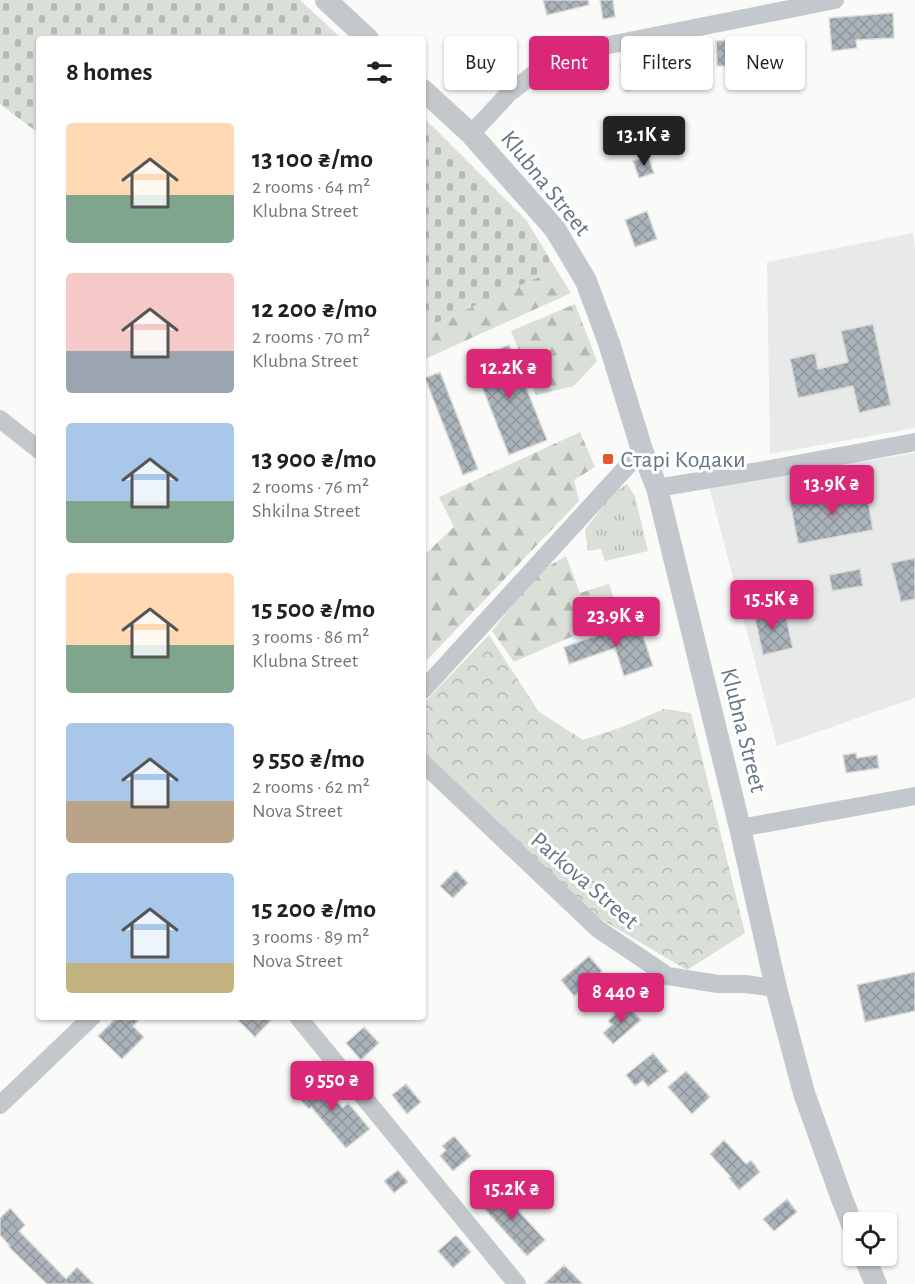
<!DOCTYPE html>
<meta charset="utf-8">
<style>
:root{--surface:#fff;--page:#f6f6f6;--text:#202124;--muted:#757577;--accent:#db2777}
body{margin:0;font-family:"Alegreya Sans",sans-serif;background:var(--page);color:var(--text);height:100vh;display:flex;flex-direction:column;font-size:22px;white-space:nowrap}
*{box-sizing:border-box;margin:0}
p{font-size:20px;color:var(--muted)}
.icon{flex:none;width:33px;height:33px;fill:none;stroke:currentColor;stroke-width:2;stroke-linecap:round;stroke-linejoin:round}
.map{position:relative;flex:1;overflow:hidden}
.drawer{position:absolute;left:36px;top:36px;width:390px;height:984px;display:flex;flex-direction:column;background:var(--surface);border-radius:6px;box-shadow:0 2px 4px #0004}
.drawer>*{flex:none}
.banner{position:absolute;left:444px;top:36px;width:381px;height:54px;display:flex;gap:12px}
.fabs{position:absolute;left:843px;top:1212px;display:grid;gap:12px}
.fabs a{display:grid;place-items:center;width:54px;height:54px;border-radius:6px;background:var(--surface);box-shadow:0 2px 4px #0004;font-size:30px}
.price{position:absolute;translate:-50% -51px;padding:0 14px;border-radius:6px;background:var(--accent);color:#fff;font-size:20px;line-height:39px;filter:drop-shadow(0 2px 3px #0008)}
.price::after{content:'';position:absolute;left:50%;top:36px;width:18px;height:14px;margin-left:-9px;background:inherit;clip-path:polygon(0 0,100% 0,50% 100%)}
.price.selected{background:#222;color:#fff}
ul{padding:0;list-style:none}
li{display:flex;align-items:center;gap:18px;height:150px;padding:0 30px}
li span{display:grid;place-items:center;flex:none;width:168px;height:120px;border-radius:6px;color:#555}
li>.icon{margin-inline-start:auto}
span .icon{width:72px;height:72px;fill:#fffc;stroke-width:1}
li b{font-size:26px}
h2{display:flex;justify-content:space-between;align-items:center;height:72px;padding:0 30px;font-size:26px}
.pill{padding:0 21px;border-radius:6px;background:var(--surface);box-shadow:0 2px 4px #0004;font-size:21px;line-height:54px}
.pill.selected{background:var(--accent);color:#fff}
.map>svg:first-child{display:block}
.built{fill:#e8e9e9}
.grass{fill:url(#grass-tufts)}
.forest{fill:url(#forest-firs)}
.cemetery{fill:url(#cemetery-stones)}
.park{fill:url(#park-crowns)}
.building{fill:url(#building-cross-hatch);stroke:#dcdcda;stroke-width:1.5}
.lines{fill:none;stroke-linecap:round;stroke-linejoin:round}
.minor{stroke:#c3c8cc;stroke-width:18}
.tertiary{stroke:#c3c8cc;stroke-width:22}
.poi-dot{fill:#e4572e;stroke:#fff;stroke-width:2}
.labels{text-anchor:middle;stroke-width:6;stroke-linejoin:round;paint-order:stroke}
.street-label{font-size:24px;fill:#657683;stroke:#fff}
.poi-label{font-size:24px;fill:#657683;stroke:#fff;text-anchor:start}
</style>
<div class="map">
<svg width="915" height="1284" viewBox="0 0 915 1284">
<defs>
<pattern id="grass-tufts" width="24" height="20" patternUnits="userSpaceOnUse" patternTransform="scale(1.5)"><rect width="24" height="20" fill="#dadfd7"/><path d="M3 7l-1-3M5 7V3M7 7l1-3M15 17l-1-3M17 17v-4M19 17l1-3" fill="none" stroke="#b4b9b4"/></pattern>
<pattern id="forest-firs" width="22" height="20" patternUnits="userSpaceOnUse" patternTransform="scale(1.5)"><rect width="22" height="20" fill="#dadfd7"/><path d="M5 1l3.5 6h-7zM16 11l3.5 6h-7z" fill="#b4b9b4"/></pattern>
<pattern id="cemetery-stones" width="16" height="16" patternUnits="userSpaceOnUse" patternTransform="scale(1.5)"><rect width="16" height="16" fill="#dadfd7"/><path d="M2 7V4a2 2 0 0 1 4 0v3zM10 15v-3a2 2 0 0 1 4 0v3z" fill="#b4b9b4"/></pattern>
<pattern id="park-crowns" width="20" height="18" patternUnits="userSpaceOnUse" patternTransform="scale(1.5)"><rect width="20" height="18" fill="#dadfd7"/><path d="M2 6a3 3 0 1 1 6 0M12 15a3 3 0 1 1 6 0" fill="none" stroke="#b4b9b4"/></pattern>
<pattern id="building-cross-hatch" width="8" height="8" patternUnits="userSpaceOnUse" patternTransform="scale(1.5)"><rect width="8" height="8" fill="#aab3b9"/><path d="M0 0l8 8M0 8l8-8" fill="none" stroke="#8e969c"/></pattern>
</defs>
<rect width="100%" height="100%" fill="#fafaf8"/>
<path class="built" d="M 913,233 L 915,249 L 915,428 L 770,454 L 767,262 Z
M 915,453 L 915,698 L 777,746 L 709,486 Z"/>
<path class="grass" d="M 627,484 L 635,496 L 648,551 L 605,561 L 601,549 L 588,551 L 585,530 L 611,495 Z"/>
<path class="forest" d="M 556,269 L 571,293 L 423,360 L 423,329 Z
M 575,304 L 597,361 L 574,386 L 536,395 L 511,331 Z
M 580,432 L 595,467 L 574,480 L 579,501 L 425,662 L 423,661 L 423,556 L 454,527 L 439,497 Z
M 566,556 L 580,593 L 609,584 L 621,619 L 566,639 L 514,662 L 492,631 L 540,571 Z"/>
<path class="cemetery" d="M 0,0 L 300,0 L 342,39 L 39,39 L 39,143 L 37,132 L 0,104 Z
M 423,117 L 527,221 L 556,269 L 423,329 Z"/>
<path class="park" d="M 489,635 L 539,712 L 583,740 L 622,727 L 664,709 L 691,713 L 745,933 L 687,970 L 599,918 L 423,755 L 423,704 Z"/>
<path class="building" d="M 543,0 L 588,0 L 589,5 L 547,15 Z
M 600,0 L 613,0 L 615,17 L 603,19 Z
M 893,13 L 894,38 L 856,40 L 857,48 L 832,51 L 829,18 Z
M 732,40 L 732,66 L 717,66 L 716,41 Z
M 635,61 L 640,88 L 626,91 L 620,64 Z
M 648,156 L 654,173 L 639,178 L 633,161 Z
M 647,211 L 657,239 L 635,247 L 625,220 Z
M 873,324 L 891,405 L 859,413 L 853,386 L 798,398 L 790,359 L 815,353 L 818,369 L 848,362 L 841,331 Z
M 509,345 L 547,440 L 509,455 L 471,359 Z
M 440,372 L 478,469 L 463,475 L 425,378 Z
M 866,488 L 873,530 L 798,544 L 790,502 Z
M 915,558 L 915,599 L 901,602 L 891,563 Z
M 860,569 L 863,586 L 832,591 L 829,575 Z
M 771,605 L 774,620 L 786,617 L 793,648 L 763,655 L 753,610 Z
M 638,621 L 653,666 L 624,676 L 615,648 L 569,664 L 564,647 Z
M 856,753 L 857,758 L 877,755 L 879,768 L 846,773 L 843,755 Z
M 456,870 L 468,883 L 453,898 L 440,886 Z
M 589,956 L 602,971 L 574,996 L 561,980 Z
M 915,972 L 915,1011 L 865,1022 L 857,985 Z
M 626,1004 L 641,1020 L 613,1044 L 603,1033 L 612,1025 L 608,1021 Z
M 117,1017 L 142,1017 L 133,1026 L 144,1037 L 122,1059 L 98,1036 Z
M 235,1017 L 274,1017 L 255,1037 Z
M 364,1027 L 379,1043 L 361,1060 L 346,1043 Z
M 653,1053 L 668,1071 L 648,1087 L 643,1080 L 635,1086 L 626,1075 Z
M 686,1071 L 710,1097 L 692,1114 L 668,1087 Z
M 311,1075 L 343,1108 L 348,1103 L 370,1129 L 346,1148 L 311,1107 L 309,1109 L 293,1092 Z
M 406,1084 L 421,1102 L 407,1114 L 392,1095 Z
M 454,1136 L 471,1156 L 453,1171 L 440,1156 L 446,1150 L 442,1146 Z
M 724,1140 L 746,1164 L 751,1160 L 760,1172 L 739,1190 L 729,1178 L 731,1177 L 710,1154 Z
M 398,1170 L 408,1182 L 394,1193 L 384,1181 Z
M 500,1186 L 516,1204 L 514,1206 L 545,1240 L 527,1256 L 480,1204 Z
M 787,1199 L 797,1212 L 774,1231 L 763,1219 Z
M 10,1208 L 25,1225 L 19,1231 L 66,1279 L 77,1267 L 94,1284 L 47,1284 L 9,1247 L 10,1246 L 0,1235 L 0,1218 Z
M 456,1235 L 471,1252 L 453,1268 L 438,1251 Z
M 564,1265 L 583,1284 L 544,1284 Z"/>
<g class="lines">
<path class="minor" d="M 471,134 L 509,93 L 559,55 L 835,0
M 0,419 L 39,450
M 657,488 L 782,467 L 915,442
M 423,690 L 642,450
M 423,763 L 598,929 L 668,976 L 718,984 L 745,984 L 776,988
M 740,828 L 915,796
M 298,1017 L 517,1284
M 0,1105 L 92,1017"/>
<path class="tertiary" d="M 326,0 L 368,39
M 423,90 L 471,134 L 555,229 L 586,281 L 609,343 L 642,450 L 657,488 L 740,828 L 776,988 L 804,1093 L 842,1199 L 854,1229
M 864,1256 L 876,1284"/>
</g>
<rect class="poi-dot" x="602" y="453" width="12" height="12" rx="3"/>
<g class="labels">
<g class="street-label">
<text transform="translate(546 183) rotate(51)" y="8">Klubna Street</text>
<text transform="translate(744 730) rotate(76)" y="8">Klubna Street</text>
<text transform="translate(585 880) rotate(41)" y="8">Parkova Street</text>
</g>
<g class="poi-label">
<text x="620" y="467">Старі Кодаки</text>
</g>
</g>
</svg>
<div class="fabs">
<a><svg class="icon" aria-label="locate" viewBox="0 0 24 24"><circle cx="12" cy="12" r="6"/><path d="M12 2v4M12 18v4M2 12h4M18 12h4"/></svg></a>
</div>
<b class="price selected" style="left:644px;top:167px">13.1K ₴</b>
<b class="price" style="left:509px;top:400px">12.2K ₴</b>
<b class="price" style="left:832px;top:516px">13.9K ₴</b>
<b class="price" style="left:772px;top:631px">15.5K ₴</b>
<b class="price" style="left:616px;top:648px">23.9K ₴</b>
<b class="price" style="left:621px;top:1024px">8 440 ₴</b>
<b class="price" style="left:332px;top:1112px">9 550 ₴</b>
<b class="price" style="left:512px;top:1221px">15.2K ₴</b>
<div class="banner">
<a class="pill">Buy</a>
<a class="pill selected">Rent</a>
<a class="pill">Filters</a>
<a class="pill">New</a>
</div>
<section class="drawer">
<h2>8 homes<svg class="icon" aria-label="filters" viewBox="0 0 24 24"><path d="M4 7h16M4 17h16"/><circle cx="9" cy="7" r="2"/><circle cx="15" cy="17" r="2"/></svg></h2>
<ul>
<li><span style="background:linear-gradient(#ffd9b3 60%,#7fa58c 0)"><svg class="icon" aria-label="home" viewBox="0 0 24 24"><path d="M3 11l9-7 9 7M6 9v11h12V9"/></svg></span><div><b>13 100 ₴/mo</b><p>2 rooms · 64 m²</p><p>Klubna Street</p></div></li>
<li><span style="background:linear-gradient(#f6c9c9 65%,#9aa5b1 0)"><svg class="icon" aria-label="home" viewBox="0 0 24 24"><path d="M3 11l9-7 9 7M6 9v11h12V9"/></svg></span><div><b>12 200 ₴/mo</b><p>2 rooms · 70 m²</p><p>Klubna Street</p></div></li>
<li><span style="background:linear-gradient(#a9c7e8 65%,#7fa58c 0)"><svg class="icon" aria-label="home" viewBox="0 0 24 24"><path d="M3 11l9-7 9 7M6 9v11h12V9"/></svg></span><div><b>13 900 ₴/mo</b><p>2 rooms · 76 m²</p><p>Shkilna Street</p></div></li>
<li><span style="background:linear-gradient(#ffd9b3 60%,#7fa58c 0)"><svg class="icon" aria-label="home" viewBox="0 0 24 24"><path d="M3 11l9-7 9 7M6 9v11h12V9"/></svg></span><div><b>15 500 ₴/mo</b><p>3 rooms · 86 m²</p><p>Klubna Street</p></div></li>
<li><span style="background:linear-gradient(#a9c7e8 65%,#b9a48a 0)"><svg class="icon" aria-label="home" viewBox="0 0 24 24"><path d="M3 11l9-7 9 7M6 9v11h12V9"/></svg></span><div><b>9 550 ₴/mo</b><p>2 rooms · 62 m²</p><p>Nova Street</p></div></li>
<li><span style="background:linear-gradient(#a9c7e8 75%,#c2b280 0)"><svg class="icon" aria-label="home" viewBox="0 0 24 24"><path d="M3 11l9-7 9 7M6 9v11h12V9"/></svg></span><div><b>15 200 ₴/mo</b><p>3 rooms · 89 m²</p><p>Nova Street</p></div></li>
</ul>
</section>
</div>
